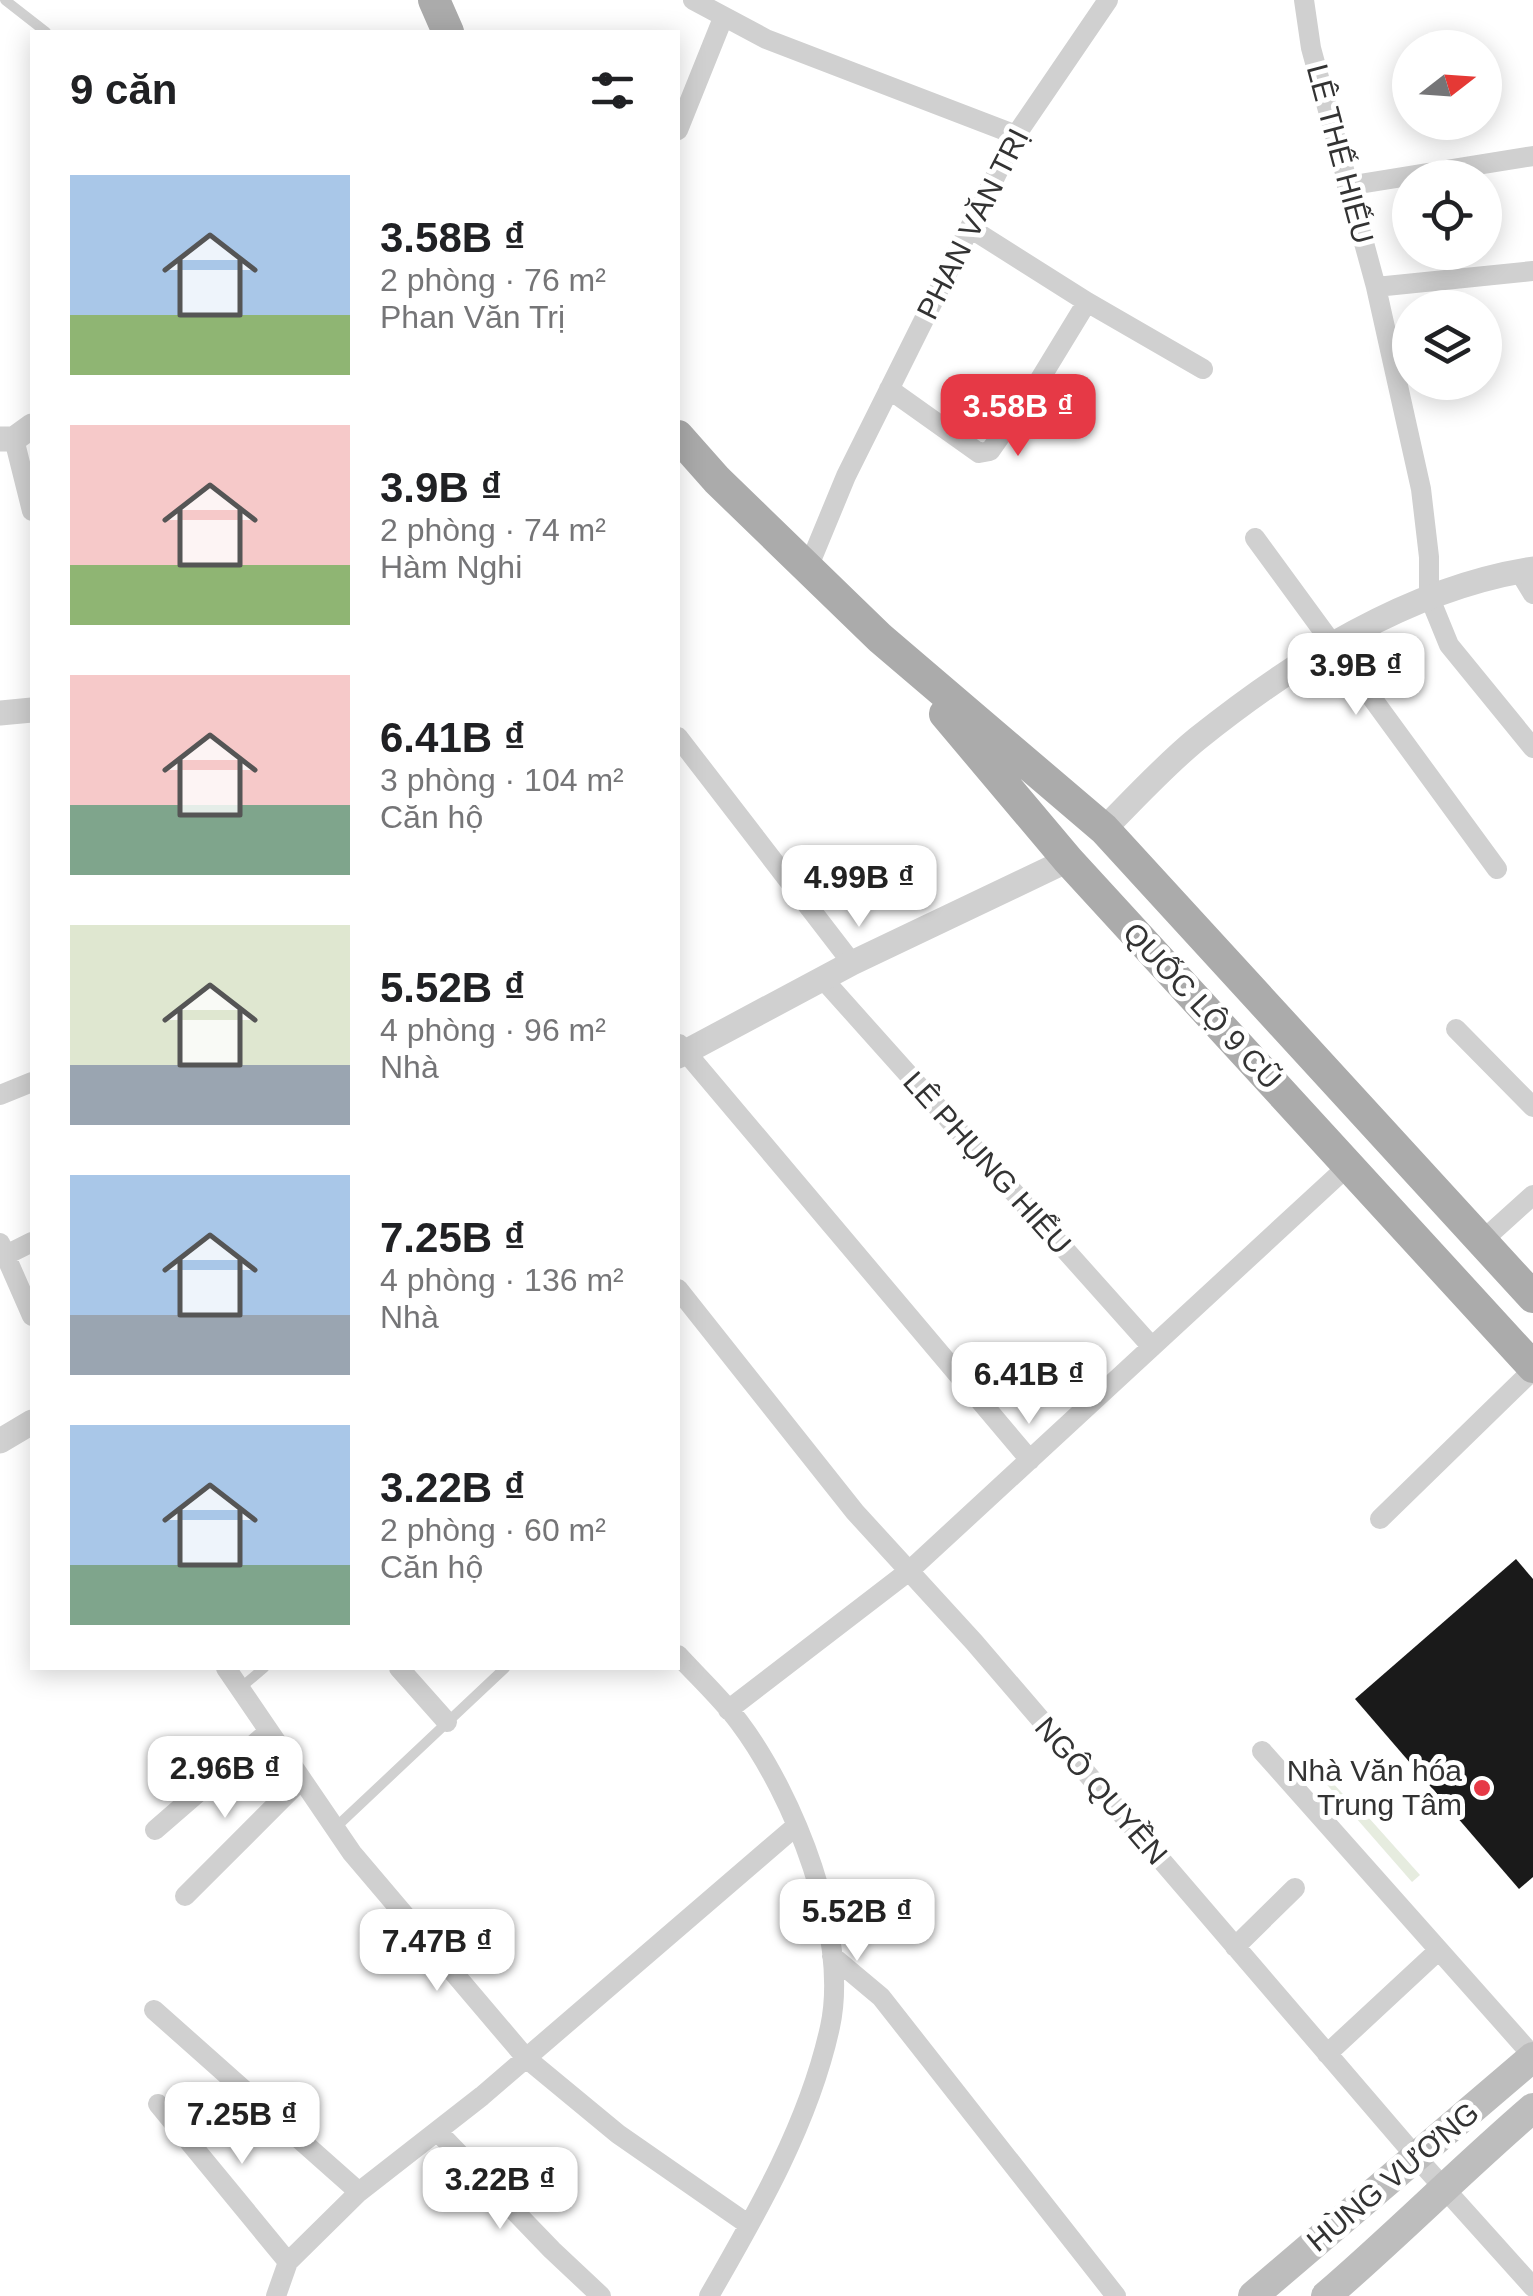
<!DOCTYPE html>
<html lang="vi">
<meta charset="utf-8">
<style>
:root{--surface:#fff;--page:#f6f6f6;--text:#202124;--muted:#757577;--accent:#e63946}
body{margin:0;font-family:Helvetica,sans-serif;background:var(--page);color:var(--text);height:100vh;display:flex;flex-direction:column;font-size:38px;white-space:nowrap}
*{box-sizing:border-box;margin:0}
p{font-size:32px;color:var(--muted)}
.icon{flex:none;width:55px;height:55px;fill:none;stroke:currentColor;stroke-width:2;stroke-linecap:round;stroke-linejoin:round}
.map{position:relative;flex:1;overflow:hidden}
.sheet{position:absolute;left:30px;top:30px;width:650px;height:1640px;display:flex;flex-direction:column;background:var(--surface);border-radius:0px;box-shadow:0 5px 25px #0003}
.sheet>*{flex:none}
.needle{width:65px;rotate:73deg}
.controls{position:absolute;left:1392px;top:30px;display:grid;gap:20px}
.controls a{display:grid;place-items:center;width:110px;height:110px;border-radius:50%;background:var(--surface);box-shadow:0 5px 25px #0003;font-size:50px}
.price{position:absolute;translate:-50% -85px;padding:0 22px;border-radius:20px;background:#fff;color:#222;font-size:32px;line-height:65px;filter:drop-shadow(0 2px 5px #0008)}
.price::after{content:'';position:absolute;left:50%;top:60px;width:30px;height:22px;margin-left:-15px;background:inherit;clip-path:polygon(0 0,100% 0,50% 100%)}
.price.current{background:var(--accent);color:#fff}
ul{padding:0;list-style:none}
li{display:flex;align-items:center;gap:30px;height:250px;padding:0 40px}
li span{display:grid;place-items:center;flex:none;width:280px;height:200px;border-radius:0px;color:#555}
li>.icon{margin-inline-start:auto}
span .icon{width:120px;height:120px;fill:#fffc;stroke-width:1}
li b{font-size:42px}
h2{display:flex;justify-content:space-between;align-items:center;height:120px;padding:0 40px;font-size:42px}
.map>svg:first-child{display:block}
.green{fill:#e6ecdf}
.building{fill:#1a1a1a}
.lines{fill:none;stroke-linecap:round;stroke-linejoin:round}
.service{stroke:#d0d0d0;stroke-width:10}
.minor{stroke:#d0d0d0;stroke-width:20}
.tertiary{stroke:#d0d0d0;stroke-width:25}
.secondary{stroke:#bdbdbd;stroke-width:30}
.primary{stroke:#ababab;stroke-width:32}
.poi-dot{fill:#e63946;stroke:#fff;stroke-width:4}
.labels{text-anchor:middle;stroke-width:10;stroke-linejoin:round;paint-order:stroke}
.street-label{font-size:30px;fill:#333;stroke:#fff}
.poi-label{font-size:30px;fill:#333;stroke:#fff;text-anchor:end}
</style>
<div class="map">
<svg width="1533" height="2296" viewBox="0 0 1533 2296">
<rect width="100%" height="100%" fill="#fff"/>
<path class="green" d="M 1319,1768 L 1353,1805 L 1360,1808 L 1420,1875 L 1412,1882 L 1315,1771 Z"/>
<path class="building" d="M 1516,1559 L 1533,1579 L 1533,1877 L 1519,1889 L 1355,1699 Z"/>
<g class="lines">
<path class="service" d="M 5,0 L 46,32
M 239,1689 L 264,1668
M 335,1828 L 505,1668"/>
<path class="minor" d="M 693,0 L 766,39 L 1016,135
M 1304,0 L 1311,48 L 1376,287 L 1421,489 L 1429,557 L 1429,596 L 1449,645 L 1533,748
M 678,130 L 723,18
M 1347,186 L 1533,156
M 970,228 L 1087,302 L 1203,369
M 1376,287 L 1533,271
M 889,389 L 979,453 L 990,451 L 1037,384 L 1087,302
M 14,439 L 32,511
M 1255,538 L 1497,869
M 808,568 L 846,476 L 1016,135 L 1108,0
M 1519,571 L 1533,594
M 678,737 L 852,963
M 823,979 L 1152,1347
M 1456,1029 L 1533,1107
M 679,1044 L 1030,1460
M 0,1095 L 32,1082
M 1482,1241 L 1533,1195
M 0,1243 L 32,1316
M 0,1258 L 32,1242
M 678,1289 L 855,1512 L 974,1642 L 1417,2158 L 1533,2287
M 1380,1519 L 1533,1370
M 678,1655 C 698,1677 721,1698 739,1722 C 794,1795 850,1935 830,2027 C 809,2123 758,2211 709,2296
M 226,1668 L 352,1853 L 526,2058 L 618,2134 L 749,2225
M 399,1668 L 447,1722
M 728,1710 L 909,1571 L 1348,1166
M 1262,1751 L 1533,2056
M 155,1830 L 268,1732
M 185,1896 L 300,1781
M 1235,1947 L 1295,1888
M 832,1956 L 881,1997 L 1116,2296
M 154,2010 L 359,2192
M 1327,2054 L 1439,1950
M 158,2104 L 288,2262
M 437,2131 L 552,2250 L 601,2296
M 276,2296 L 288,2262 L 359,2192 L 482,2096 L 796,1826"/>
<path class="tertiary" d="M 0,439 L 14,439 L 32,426
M 0,713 L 32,710
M 1104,829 C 1134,799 1164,766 1197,739 C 1293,662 1409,588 1533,569
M 678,1056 L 852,963 L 1068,860
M 0,1441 L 32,1422"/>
<path class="secondary" d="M 1253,2296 L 1533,2057
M 1326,2296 C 1397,2235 1462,2169 1533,2108"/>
<path class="primary" d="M 434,0 L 448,32
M 678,436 L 717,480 L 880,638 L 1104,829 L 1533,1297
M 945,714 L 1068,860 L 1533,1367"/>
</g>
<circle class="poi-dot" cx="1482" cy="1788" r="10"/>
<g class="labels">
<g class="street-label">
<text transform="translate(1340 154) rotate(75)" y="10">LÊ THẾ HIẾU</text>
<text transform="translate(973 224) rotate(-63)" y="10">PHAN VĂN TRỊ</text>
<text transform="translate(1202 1006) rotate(47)" y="10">QUỐC LỘ 9 CŨ</text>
<text transform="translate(987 1163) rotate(48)" y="10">LÊ PHỤNG HIỂU</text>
<text transform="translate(1101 1791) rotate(49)" y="10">NGÔ QUYỀN</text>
<text transform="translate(1393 2177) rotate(-40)" y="10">HÙNG VƯƠNG</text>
</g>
<g class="poi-label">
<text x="1462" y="1781">Nhà Văn hóa<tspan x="1462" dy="34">Trung Tâm</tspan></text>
</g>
</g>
</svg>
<div class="controls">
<a><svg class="needle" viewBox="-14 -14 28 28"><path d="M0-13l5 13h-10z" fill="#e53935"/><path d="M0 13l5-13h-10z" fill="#757577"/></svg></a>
<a><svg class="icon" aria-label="locate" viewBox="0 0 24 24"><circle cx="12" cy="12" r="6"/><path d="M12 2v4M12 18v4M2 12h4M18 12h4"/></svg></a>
<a><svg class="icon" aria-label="layers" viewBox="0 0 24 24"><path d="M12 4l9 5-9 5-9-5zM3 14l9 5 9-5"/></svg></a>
</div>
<b class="price current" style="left:1018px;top:459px">3.58B ₫</b>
<b class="price" style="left:1356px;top:718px">3.9B ₫</b>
<b class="price" style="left:859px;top:930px">4.99B ₫</b>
<b class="price" style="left:1029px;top:1427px">6.41B ₫</b>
<b class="price" style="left:225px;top:1821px">2.96B ₫</b>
<b class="price" style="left:857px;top:1964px">5.52B ₫</b>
<b class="price" style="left:437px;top:1994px">7.47B ₫</b>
<b class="price" style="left:242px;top:2167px">7.25B ₫</b>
<b class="price" style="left:500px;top:2232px">3.22B ₫</b>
<section class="sheet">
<h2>9 căn<svg class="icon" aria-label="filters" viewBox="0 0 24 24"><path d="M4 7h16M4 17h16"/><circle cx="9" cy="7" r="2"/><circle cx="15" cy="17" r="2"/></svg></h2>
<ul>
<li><span style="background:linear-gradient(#a9c7e8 70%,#8fb573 0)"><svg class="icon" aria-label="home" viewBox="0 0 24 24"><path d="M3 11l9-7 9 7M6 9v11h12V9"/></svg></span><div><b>3.58B ₫</b><p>2 phòng · 76 m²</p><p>Phan Văn Trị</p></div></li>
<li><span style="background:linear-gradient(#f6c9c9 70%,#8fb573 0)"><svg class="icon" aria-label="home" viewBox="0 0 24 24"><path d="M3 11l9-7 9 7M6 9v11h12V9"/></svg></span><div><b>3.9B ₫</b><p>2 phòng · 74 m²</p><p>Hàm Nghi</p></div></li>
<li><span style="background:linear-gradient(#f6c9c9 65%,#7fa58c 0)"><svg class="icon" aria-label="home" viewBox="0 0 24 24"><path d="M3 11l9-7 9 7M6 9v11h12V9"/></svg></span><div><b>6.41B ₫</b><p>3 phòng · 104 m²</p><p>Căn hộ</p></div></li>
<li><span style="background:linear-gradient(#dfe7d0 70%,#9aa5b1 0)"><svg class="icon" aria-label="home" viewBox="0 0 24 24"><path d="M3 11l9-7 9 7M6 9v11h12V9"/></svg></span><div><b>5.52B ₫</b><p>4 phòng · 96 m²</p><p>Nhà</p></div></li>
<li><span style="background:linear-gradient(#a9c7e8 70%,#9aa5b1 0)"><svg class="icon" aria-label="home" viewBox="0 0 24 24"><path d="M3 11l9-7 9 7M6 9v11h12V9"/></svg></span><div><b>7.25B ₫</b><p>4 phòng · 136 m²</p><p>Nhà</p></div></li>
<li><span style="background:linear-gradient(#a9c7e8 70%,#7fa58c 0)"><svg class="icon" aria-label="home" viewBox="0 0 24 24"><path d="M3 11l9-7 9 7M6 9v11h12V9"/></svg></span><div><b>3.22B ₫</b><p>2 phòng · 60 m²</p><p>Căn hộ</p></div></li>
</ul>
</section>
</div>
